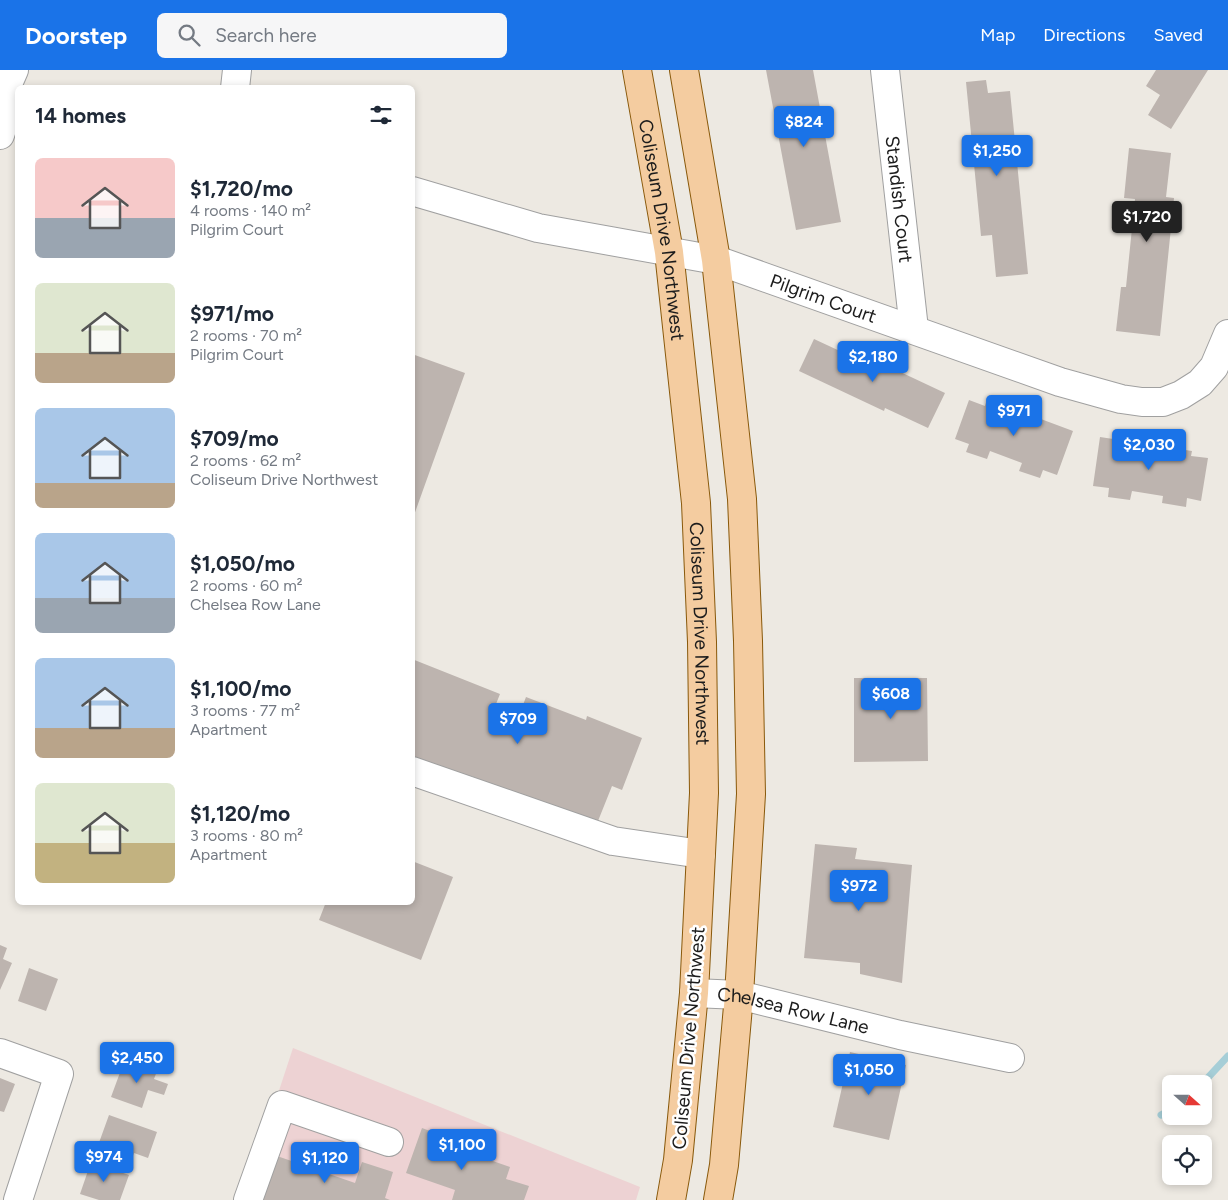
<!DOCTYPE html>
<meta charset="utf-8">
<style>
:root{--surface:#fff;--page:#f6f6f7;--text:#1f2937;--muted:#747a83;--accent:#1a73e8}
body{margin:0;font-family:Figtree,sans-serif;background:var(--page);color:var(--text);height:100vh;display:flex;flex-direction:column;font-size:19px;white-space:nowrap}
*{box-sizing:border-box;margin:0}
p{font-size:16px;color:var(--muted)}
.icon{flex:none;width:28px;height:28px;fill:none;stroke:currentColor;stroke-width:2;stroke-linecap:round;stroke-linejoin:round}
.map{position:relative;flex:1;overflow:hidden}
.details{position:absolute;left:15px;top:15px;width:400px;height:820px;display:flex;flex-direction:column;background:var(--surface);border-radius:8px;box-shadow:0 2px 8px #0003}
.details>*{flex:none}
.needle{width:32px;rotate:111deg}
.controls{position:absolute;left:1162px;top:1005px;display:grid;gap:10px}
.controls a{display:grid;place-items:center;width:50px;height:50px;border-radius:8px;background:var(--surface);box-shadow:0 2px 8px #0003;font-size:25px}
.price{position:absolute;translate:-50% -42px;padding:0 11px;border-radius:5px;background:var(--accent);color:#fff;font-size:16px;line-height:32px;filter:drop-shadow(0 1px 2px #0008)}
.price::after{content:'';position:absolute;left:50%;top:30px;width:15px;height:11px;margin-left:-8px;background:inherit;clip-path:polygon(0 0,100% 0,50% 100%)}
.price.active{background:#222;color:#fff}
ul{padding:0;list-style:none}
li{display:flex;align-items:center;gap:15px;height:125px;padding:0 20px}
li span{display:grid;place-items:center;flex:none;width:140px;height:100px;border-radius:8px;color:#555}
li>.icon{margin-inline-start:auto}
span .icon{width:60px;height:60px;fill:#fffc;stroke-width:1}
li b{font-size:21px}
h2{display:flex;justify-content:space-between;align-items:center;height:60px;padding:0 20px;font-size:21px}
header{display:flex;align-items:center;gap:30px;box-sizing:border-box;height:70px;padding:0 25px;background:var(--accent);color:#fff}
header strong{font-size:24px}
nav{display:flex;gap:28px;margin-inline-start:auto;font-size:18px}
.search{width:350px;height:45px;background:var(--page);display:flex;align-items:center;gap:12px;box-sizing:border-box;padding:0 18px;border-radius:8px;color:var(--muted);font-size:19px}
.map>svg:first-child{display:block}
.commercial{fill:#edd2d3}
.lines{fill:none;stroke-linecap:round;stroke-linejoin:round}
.stream{stroke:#a6ced7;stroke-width:7}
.building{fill:#bdb4af}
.minor-casing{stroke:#a0a0a0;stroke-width:30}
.major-casing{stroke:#89590b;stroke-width:30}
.minor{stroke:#fff;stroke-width:28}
.major{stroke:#f4cca0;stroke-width:28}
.labels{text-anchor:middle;stroke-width:5;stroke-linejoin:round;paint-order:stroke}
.street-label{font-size:19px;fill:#1c1c1c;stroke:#fff}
</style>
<header>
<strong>Doorstep</strong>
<div class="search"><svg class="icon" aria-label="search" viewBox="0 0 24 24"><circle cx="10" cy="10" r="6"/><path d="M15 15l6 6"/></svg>Search here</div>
<nav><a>Map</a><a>Directions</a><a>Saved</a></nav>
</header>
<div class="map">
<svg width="1228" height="1130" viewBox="0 0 1228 1130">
<rect width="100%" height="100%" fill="#ede9e2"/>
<path class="commercial" d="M 293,978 L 640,1117 L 636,1130 L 243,1130 Z"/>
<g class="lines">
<path class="stream" d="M 1202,1014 L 1228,986
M 1161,1045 L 1171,1040"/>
</g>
<path class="building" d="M 766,0 L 813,0 L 841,152 L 796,160 Z
M 1156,0 L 1208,0 L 1171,59 L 1148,45 L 1160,25 L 1146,16 Z
M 986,10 L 988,23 L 1010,21 L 1028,204 L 996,207 L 992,165 L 981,166 L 966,12 Z
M 1129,78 L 1171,83 L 1166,127 L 1174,128 L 1160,266 L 1116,261 L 1121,217 L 1126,217 L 1135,129 L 1124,128 Z
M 814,269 L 857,289 L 860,283 L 945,323 L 928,358 L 885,338 L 884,341 L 799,301 Z
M 412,284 L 465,303 L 413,448 L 412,448 Z
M 987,329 L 1073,361 L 1057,405 L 1043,400 L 1040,408 L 1019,401 L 1022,393 L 990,381 L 987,389 L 966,382 L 969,374 L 955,369 L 969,330 L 985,336 Z
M 1100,367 L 1192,381 L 1191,386 L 1208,388 L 1201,431 L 1187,428 L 1186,437 L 1162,433 L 1163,426 L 1132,421 L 1130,430 L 1108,427 L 1109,418 L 1093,416 Z
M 412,589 L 500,624 L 492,644 L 516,653 L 526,627 L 586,650 L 587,646 L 642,668 L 622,720 L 612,716 L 596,756 L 471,706 L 469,711 L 412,689 Z
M 854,608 L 927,608 L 928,691 L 854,692 Z
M 815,774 L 857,778 L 855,789 L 912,795 L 902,913 L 860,904 L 860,893 L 804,888 Z
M 412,791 L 453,807 L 421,890 L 319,850 L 326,832 L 412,832 Z
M 0,875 L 7,878 L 3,889 L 12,893 L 0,920 Z
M 29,898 L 58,909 L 46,941 L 18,931 Z
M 850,982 L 906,995 L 889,1070 L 833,1057 Z
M 125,989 L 157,1001 L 154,1009 L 168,1014 L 164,1025 L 148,1020 L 142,1038 L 111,1027 Z
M 0,1008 L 15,1014 L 4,1042 L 0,1041 Z
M 109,1045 L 157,1062 L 148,1088 L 134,1083 L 130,1094 L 96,1081 Z
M 422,1058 L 446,1067 L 444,1074 L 510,1097 L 506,1109 L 529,1116 L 524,1130 L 452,1130 L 455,1120 L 406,1103 Z
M 277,1086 L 355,1113 L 362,1092 L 393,1102 L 385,1128 L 390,1130 L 262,1130 Z
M 91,1092 L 129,1105 L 120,1130 L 99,1130 L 80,1124 Z"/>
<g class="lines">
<g class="minor-casing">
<g id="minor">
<path id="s1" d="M 885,0 L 914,259"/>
<path d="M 235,18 L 237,0"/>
<path d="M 0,32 L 14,0"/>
<path d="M 0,33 L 8,40 L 0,65"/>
<path id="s2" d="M 412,121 L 538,158 L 716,190 L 1060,312 L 1121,329 L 1142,332 L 1163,332 L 1181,325 L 1200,313 L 1214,297 L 1228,264"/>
<path d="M 412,701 L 613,771 L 701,784"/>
<path id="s3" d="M 694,923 L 739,925 L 900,965 L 1010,988"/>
<path d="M 0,983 L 59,1004 L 18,1130"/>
<path d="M 248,1130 L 282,1035 L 389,1072"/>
</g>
</g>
<g class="major-casing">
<g id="major">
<path id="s4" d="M 637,0 L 669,182 L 696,433 L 702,572 L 704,723 L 694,923 L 678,1090 L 671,1130"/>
<path d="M 684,0 L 716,190 L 742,429 L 748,571 L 751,724 L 739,925 L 724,1095 L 718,1130"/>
</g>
</g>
<use href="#minor" class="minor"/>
<use href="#major" class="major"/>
</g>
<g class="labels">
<g class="street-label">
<text dy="7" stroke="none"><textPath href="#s1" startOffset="130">Standish Court</textPath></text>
<text dy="7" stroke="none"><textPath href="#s4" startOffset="162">Coliseum Drive Northwest</textPath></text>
<text dy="7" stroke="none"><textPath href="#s2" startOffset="426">Pilgrim Court</textPath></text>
<text dy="7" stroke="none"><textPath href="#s4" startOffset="568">Coliseum Drive Northwest</textPath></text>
<text dy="7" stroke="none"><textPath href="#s3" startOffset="101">Chelsea Row Lane</textPath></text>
<text transform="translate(688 968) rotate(-85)" y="7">Coliseum Drive Northwest</text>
</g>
</g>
</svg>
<div class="controls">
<a><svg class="needle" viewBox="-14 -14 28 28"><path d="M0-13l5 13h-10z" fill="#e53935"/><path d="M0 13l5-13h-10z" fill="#747a83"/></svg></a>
<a><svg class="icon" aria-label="locate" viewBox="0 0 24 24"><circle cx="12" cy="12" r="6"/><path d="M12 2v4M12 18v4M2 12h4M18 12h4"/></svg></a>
</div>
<b class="price" style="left:804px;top:78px">$824</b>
<b class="price" style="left:997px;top:107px">$1,250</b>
<b class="price active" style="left:1147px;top:173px">$1,720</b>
<b class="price" style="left:873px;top:313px">$2,180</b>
<b class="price" style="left:1014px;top:367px">$971</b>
<b class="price" style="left:1149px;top:401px">$2,030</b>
<b class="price" style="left:891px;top:650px">$608</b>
<b class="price" style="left:518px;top:675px">$709</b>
<b class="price" style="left:859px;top:842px">$972</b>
<b class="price" style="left:137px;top:1014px">$2,450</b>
<b class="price" style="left:869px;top:1026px">$1,050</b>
<b class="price" style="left:462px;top:1101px">$1,100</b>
<b class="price" style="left:104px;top:1113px">$974</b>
<b class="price" style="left:325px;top:1114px">$1,120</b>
<section class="details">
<h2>14 homes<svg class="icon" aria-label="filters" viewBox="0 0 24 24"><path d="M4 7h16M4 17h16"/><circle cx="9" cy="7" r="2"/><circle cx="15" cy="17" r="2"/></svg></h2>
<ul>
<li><span style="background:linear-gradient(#f6c9c9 60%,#9aa5b1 0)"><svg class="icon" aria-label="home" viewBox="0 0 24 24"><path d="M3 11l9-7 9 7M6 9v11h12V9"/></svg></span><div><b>$1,720/mo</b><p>4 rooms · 140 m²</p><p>Pilgrim Court</p></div></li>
<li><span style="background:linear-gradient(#dfe7d0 70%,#b9a48a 0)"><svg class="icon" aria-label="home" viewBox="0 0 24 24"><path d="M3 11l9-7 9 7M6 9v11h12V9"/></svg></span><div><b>$971/mo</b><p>2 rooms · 70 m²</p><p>Pilgrim Court</p></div></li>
<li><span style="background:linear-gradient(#a9c7e8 75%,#b9a48a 0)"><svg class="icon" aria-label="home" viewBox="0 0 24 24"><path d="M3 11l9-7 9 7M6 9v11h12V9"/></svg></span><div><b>$709/mo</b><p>2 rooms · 62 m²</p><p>Coliseum Drive Northwest</p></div></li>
<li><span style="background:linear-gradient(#a9c7e8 65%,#9aa5b1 0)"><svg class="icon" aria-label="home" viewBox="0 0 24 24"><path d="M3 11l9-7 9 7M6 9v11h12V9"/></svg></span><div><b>$1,050/mo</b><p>2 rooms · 60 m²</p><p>Chelsea Row Lane</p></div></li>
<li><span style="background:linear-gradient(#a9c7e8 70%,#b9a48a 0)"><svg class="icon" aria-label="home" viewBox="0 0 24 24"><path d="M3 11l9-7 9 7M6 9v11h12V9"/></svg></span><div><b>$1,100/mo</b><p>3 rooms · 77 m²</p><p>Apartment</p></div></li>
<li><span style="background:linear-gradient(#dfe7d0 60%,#c2b280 0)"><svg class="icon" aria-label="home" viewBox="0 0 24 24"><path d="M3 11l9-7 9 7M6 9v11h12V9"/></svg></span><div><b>$1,120/mo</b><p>3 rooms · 80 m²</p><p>Apartment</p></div></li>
</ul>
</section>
</div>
